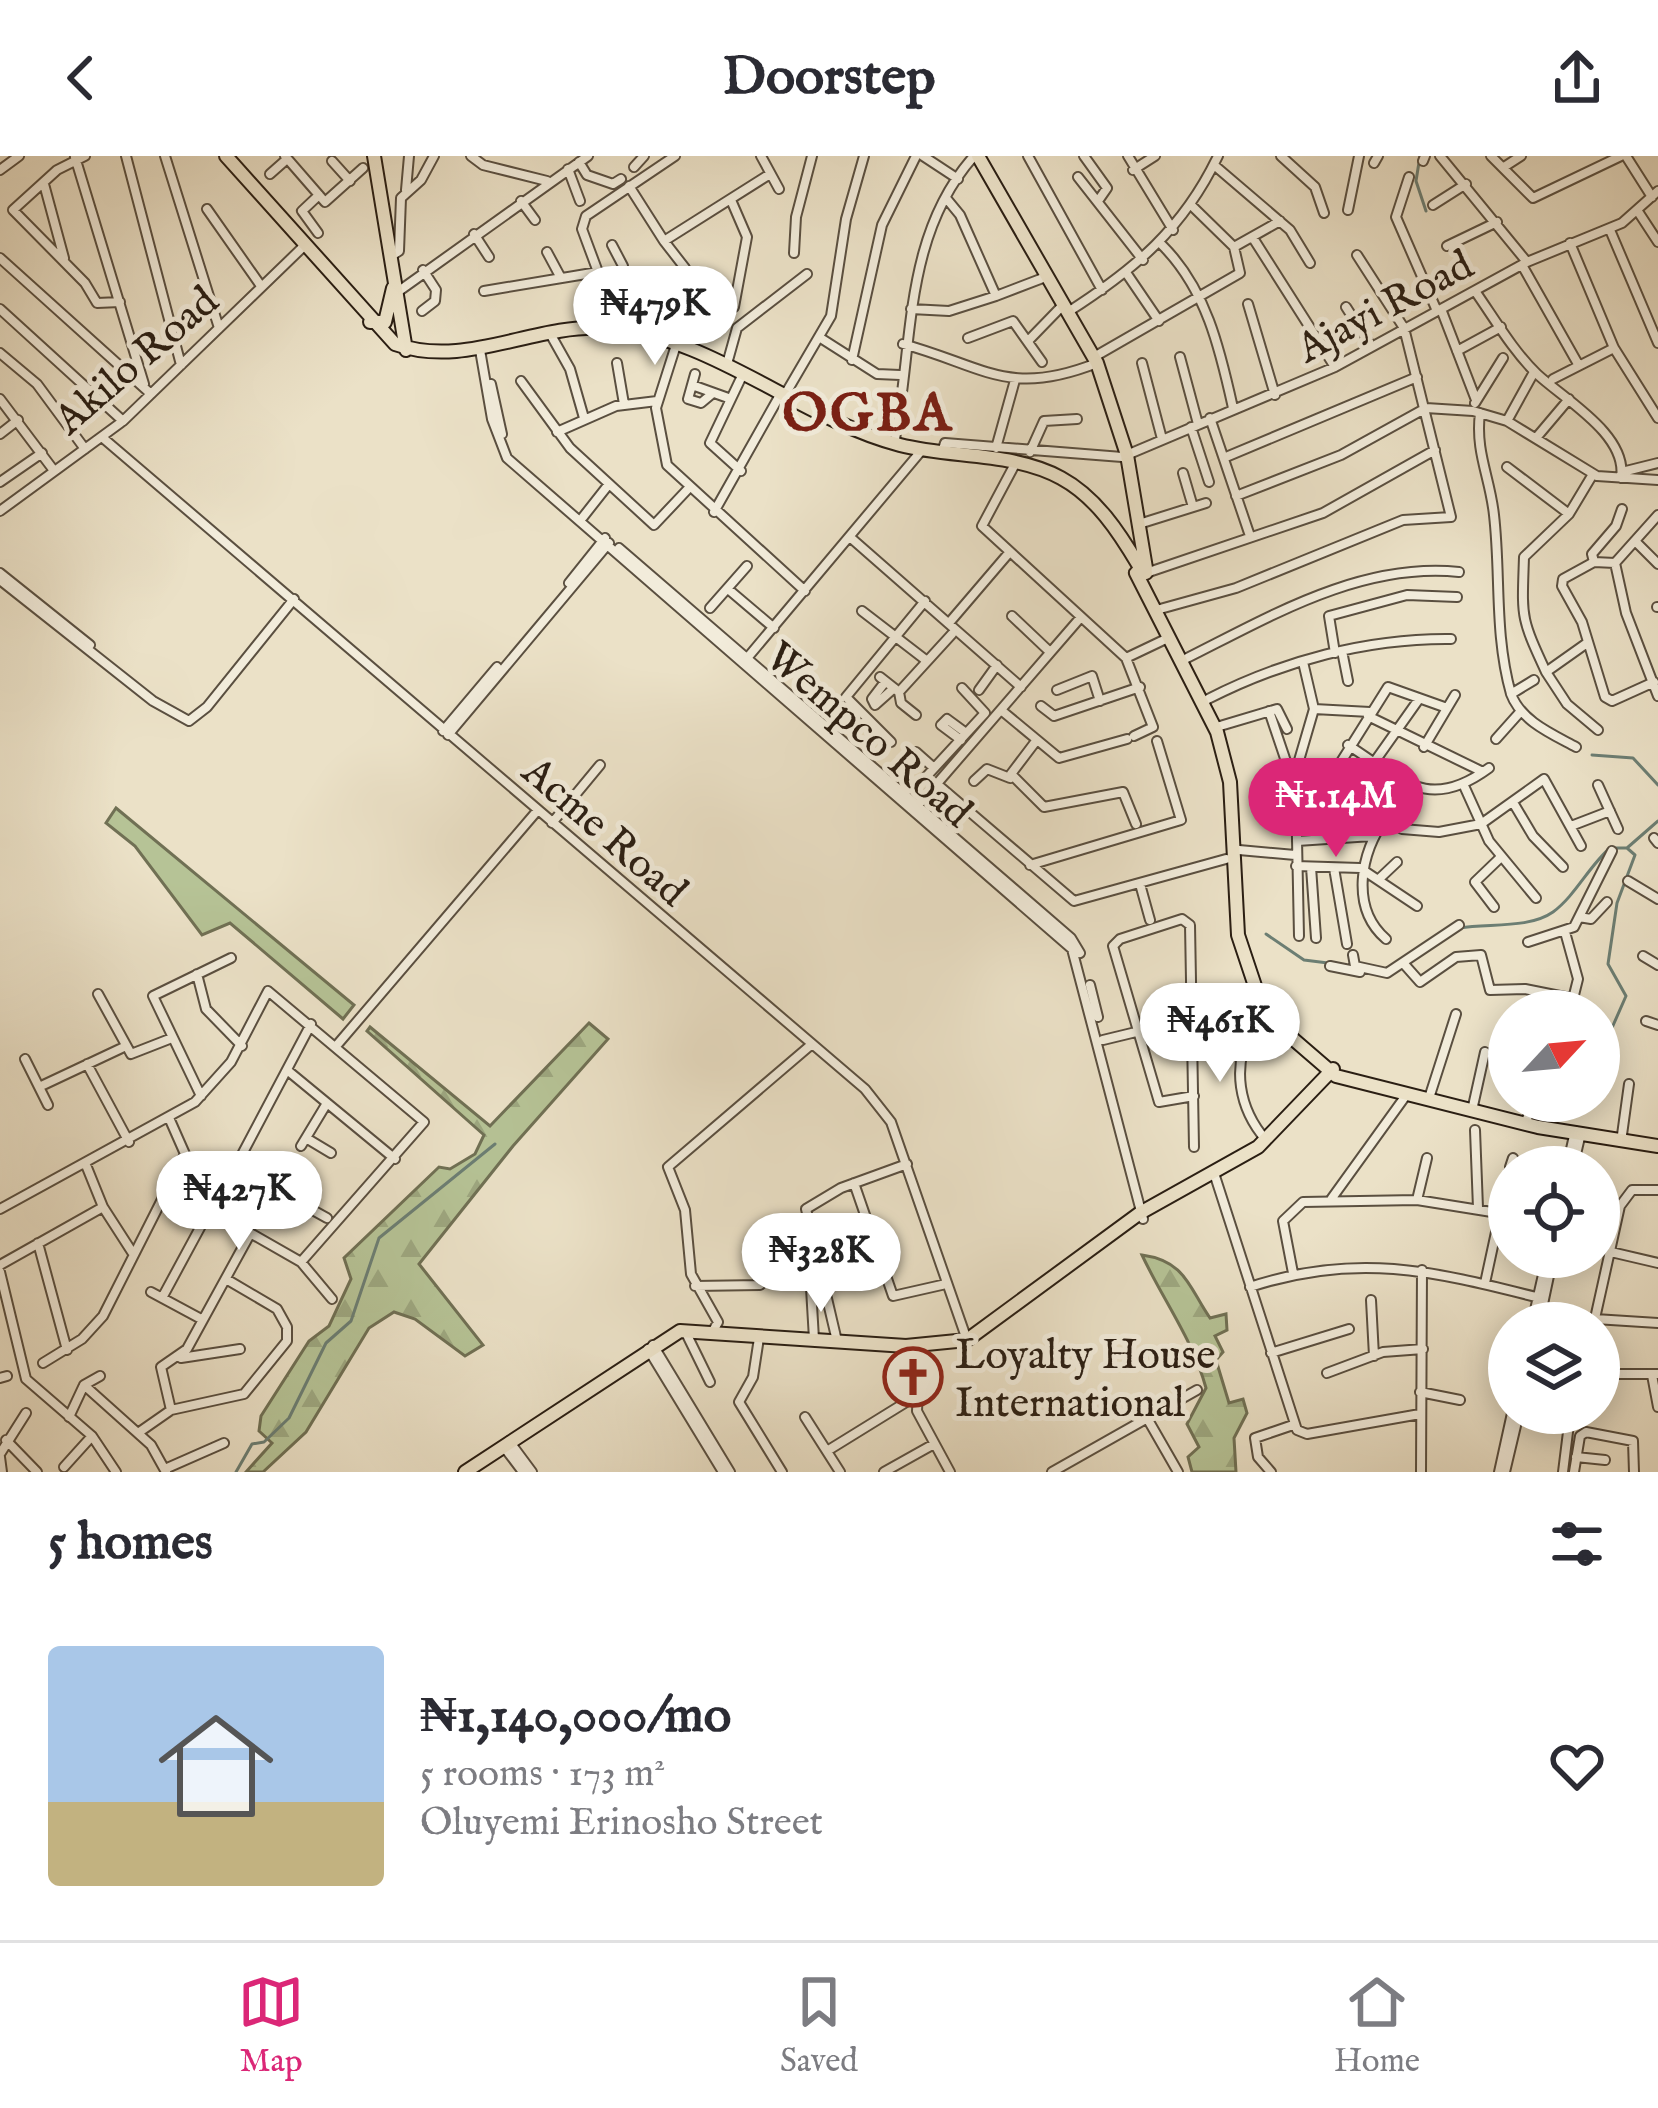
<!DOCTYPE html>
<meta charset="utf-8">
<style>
:root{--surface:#fff;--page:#f7f7f7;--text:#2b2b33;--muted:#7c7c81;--line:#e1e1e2;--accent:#db2777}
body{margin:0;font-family:"IM FELL English",serif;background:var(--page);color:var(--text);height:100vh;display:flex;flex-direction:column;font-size:45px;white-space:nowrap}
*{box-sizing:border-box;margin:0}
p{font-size:39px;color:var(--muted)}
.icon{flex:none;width:66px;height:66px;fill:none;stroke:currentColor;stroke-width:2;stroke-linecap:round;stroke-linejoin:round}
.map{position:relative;height:1316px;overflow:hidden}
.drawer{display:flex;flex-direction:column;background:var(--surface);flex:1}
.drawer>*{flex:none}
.needle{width:78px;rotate:64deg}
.buttons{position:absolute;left:1488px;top:834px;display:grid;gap:24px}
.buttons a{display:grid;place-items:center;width:132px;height:132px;border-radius:50%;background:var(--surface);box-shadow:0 6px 30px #0003;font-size:60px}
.price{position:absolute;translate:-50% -102px;padding:0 27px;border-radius:42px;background:#fff;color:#222;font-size:39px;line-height:78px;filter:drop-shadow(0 3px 6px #0008)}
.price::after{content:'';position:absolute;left:50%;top:72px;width:36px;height:27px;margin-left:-18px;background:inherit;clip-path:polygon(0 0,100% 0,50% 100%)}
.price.on{background:var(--accent);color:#fff}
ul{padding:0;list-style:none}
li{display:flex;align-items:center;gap:36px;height:300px;padding:0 48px}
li+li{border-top:3px solid var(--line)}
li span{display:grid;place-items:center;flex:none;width:336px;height:240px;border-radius:12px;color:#555}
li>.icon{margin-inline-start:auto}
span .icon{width:144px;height:144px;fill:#fffc;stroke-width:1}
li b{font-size:51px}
h2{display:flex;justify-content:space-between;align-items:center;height:144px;padding:0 48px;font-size:51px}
header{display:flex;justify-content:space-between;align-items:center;height:156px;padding:0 48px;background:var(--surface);font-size:54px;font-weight:700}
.dock{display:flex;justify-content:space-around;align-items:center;height:168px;border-top:3px solid var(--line);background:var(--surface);font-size:33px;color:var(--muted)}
.dock a{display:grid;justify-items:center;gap:6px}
.dock .on{color:var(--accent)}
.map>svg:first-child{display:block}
.green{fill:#b6c396;stroke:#707054;stroke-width:3}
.forest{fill:url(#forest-firs);stroke:#707054;stroke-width:3}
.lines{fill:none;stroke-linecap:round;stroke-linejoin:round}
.stream{stroke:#6c7e73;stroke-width:3}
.minor-casing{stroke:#5a4f40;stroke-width:12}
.major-casing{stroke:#2a1e13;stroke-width:16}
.minor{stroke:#f2ecdb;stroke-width:8}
.major{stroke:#ebe1c7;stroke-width:12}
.labels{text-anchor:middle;stroke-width:10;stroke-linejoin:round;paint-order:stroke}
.street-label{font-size:42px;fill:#2a1e13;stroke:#f2ecdb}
.poi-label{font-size:42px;fill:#2a1e13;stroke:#f2ecdb;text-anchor:start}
.district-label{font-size:54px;font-weight:bold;letter-spacing:3px;fill:#7a1f14;stroke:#f2ecdb}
</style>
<header><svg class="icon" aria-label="back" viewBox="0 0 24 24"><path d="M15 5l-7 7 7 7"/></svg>Doorstep<svg class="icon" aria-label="share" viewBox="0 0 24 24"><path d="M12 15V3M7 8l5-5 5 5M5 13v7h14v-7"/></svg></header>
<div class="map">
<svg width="1658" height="1316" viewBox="0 0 1658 1316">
<defs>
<pattern id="forest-firs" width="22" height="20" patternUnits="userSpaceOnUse" patternTransform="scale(3)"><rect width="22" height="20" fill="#b6c396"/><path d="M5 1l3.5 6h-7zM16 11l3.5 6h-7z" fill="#9da780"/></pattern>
</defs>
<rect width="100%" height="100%" fill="#ebe1c7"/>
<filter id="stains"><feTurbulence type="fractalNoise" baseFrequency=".00167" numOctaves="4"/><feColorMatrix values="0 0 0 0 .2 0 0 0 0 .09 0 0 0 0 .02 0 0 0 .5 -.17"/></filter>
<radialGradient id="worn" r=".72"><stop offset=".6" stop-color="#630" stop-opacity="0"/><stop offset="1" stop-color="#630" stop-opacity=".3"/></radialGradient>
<path class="green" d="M 116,652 L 354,849 L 343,863 L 230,767 L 202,779 L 135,690 L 106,667 Z"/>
<path class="forest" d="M 589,867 L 608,883 L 513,990 L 419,1108 L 483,1189 L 465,1200 L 415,1163 L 394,1156 L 369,1172 L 306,1276 L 263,1316 L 246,1316 L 272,1287 L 259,1275 L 261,1260 L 309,1185 L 329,1170 L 351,1123 L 344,1102 L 439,1011 L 450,1013 L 475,998 L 484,979 L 367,875 L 370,871 L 490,970 Z
M 1142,1099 C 1186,1105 1189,1132 1210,1162 L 1226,1158 L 1227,1174 L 1215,1180 L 1223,1196 L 1216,1204 L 1229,1247 L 1243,1243 L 1247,1257 L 1234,1282 L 1236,1316 L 1192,1316 L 1188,1301 L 1199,1291 L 1187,1268 L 1206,1232 C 1193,1184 1163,1144 1142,1099 Z"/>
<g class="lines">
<path class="stream" d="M 1420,0 L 1416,25 L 1426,55
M 1592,599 L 1633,602 L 1658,629
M 1460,772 C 1488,767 1529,773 1553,756 C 1575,740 1589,710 1610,692 L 1627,692 L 1658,665
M 1266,778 L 1304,804 L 1328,807
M 1604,890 L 1626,840 L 1608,808 L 1617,747 L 1635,699 L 1627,692
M 236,1316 L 252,1288 L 264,1286 L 289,1262 L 326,1187 L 351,1165 L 379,1082 L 495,988"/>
<g class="minor-casing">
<path id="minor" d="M 85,0 L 57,14 L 13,54 L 85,127 L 97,147 L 120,146
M 126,0 L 181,209
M 165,0 L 219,172
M 285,0 L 325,46 L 363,12
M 471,0 L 483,9 L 547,25
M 761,0 L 779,33
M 923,0 L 958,23
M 1028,0 L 1102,134
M 1084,0 L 1107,32 L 1098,45
M 1128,0 L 1173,74
M 1281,0 L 1315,31 L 1324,57
M 1440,0 L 1527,106
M 1491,0 L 1533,42 L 1621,0
M 1626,0 L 1652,41
M 75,1 L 144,228
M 332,5 L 350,25
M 1423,5 L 1425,0
M 579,6 L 587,19 L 613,28 L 621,23
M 1374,7 L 1378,0
M 1214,9 L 1290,74 L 1310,107
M 634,11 L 644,0
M 1504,11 L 1521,0
M 568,13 L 580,45
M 0,14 L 19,0
M 1133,14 L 1155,0
M 270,18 L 287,3
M 1078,21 L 1143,104
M 1409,21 L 1396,61 L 1437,155
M 44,28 L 64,102
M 629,30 L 664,85 L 770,18
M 406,34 L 409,0
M 521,45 L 535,64
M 1433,49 L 1466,28
M 207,53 L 261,130
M 1348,54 L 1359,0
M 1639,57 L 1658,86
M 1610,74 L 1658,187
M 318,77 L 302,55 L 319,39
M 474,78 L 489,101
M 1253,82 L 1335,211
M 664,85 L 685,112
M 1570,87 L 1614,192 L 1658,262
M 1161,88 C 1206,132 1220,193 1233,252
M 612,89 L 623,110 L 622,123
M 1447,90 L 1497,66
M 1234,91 L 1280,65
M 547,96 L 561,122
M 794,97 L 796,61 L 812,0
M 391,100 L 399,95 L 401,42 L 421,24 L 434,0
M 0,102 L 151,238
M 1522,109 L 1578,208
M 598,116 L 582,73 L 586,60 L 675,0
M 1127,118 L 1159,165
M 399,135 L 588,0
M 484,135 L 598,116 L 734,151 L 747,81 L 731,44
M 1475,135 C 1494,162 1513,195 1537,218 C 1565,244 1628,279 1621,322
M 996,140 L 1043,122
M 1248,148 L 1275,239
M 1346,151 L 1371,190
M 0,153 L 123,265
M 911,153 L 949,155 L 996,140 L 960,59 L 946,42
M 1441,153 L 1476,244
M 422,155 L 435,145 L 436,134 L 423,114
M 1068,156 C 1135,113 1183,73 1218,0
M 634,179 L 647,128
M 552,181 L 570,213 L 584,262
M 819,181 L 877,218 L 900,219
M 968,182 L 1013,165 L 1042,206
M 1029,184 L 1061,151
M 903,188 C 984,210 1008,242 1097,207
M 676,189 L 656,252 L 667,309 L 805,435
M 480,194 L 492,263 L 507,302 L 1072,793 L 1143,1063
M 1457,195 L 1501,171
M 0,197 L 37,228 L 85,293
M 1094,201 L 1240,117 L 1234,91 L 1191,49
M 1180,201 L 1198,268
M 852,204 L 882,69 L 916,0
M 617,207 L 624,248
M 1142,207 L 1162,283
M 727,208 L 737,172 L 807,118
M 695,218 L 688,243 L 701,247 L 713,237
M 741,222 L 710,287 L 741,315
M 1553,223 L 1614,192
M 521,225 L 570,292 L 654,369 L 687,334
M 491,228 L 502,278
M 692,229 L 731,243
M 783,242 L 831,160 L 846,63 L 864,0
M 0,243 L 52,312
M 1475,247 L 1503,202
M 1480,257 C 1475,296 1490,321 1494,359 C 1501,420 1494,477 1511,538 C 1521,565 1552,578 1576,591
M 1210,262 L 1250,380
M 1507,265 L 1534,216
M 1191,271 L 1209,326
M 557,276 L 616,250 L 657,245
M 0,278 L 18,264
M 103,282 L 865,933 L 891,966 L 967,1184
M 1536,282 L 1569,243
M 894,288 C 914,190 902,81 974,0
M 996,292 L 1015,224
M 942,296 L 945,287 L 1122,301 L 1335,211 L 1527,106 L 1622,67 L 1658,35
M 1030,296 L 1044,265 L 1077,263
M 1226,301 L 1417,221
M 1015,308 L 982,370 L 1126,502 L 1153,571 L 1134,580
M 1507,311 L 1569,358
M 1622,316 L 1658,307
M 1183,317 L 1193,351
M 0,326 L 42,297
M 1236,340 L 1341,299 L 1426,252 L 1473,255 L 1507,265 L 1597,320 L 1658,324
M 0,355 L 123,265 L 304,90
M 714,356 L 780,239
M 583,361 L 609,328
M 1139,368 L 1206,347
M 851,382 L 1021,531
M 1636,386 L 1658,408
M 619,392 L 1071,782 L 1080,797
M 1594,406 L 1592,398 L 1616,370 L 1622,353
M 1615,407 L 1594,406 L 1563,423 L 1562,430 L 1582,466 L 1605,541 L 1612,545 L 1654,526
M 1615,407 L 1626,457 L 1658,540
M 1615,407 L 1658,359
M 0,417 L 90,489
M 1146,417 L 1323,357 L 1435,294
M 0,424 L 153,545 L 189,565 L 207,551 L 294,443
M 569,427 L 605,382
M 728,433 L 774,472
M 1657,451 L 1658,451
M 710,452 L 747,410
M 1160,453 L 1236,432 L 1403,364 L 1451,361 L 1404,172 L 1357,99
M 862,455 L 927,505
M 1012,460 L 1050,496
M 949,467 L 1008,398
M 1587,487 L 1546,516 C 1520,460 1522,462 1524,401 L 1569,358 L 1593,318
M 1342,495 L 1348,525
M 1335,497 L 1329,460 L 1407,439 L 1457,441
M 1126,502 L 1168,482
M 1187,502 C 1271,460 1361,406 1459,416
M 743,507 L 922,294
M 1546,516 L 1567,548 L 1598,574
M 880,521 L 899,536 L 952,478
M 885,526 L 872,543 L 875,549 L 893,533
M 979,534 L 997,509
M 1057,534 L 1092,520 L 1100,545
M 899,536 L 901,547 L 916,559
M 1511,538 L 1534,524
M 1208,543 C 1282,505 1368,482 1451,483
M 1041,550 L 1054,560 L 1140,531
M 1314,553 L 1370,556
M 1001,554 L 1059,602 L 1127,583
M 1269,555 L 1296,635 L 1299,780
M 1368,560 L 1483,616
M 1220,570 L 1277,553 L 1287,573
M 443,575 L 497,511
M 448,579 L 609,387
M 1496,583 L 1521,555
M 961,584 L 941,569 L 947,563 L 966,577
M 1036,585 L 1011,618 L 1044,651 L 1123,636 L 1136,668
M 891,586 L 846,541 L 925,445
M 1348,589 C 1401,623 1428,657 1489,612
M 1424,591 L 1455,539
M 916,596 L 934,612
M 925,622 L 985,557 L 962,532
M 974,625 L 987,613 L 1010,622
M 1293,625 L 1314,553 L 1303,506
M 937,628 L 1074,745 L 1226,703
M 1598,629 L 1618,673
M 1465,632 L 1489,685 L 1536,742
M 1324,633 L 1388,531 L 1447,552
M 1296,635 L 1342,635 L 1402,673 L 1439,676 L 1481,668 L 1544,623 L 1581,690
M 1351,639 L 1419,543
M 1514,648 L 1533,680 L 1563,711
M 915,653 L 1081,461
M 1386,662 C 1360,696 1350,752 1386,783
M 552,667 L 600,609
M 1571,670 L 1610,655
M 1654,682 L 1658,687
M 1297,685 L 1372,680
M 1239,694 L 1295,699
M 1030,709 L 1181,664 L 1157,585
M 1296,710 L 1360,712 L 1417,750
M 1311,711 L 1316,782
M 1334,712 L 1347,788
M 1379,723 L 1397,706
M 1628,725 L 1658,743
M 1140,728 L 1150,764
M 1494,751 L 1475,726 L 1501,701
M 1579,761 L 1591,763 L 1607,746
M 1565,776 L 1578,823 L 1570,855
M 1528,786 L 1574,771 L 1612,695
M 1353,799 L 1355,810 L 1387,817 L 1459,769
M 1643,800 L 1658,809
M 1404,808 L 1420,826 L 1456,801 L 1481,799 L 1490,834 L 1525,833 L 1575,843
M 1330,810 L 1360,816
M 197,818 L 206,853 L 242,890
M 1090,829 L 1098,861
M 98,838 L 131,898 L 172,882
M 1646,865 L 1658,869
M 311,868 L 238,1006 L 244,1016 L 327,1062
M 1252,872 C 1231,911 1239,953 1266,984
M 1103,884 L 1136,876
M 337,889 L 537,655
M 25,903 L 48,949
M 87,908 L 129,986
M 287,914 L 395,1003
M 39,931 L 124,891
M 1430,939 L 1456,858
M 201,940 L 153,840 L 231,802
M 1473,950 L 1485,896
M 1527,963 L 1533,945
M 1475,974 L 1478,1052
M 306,982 L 331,997
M 1621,986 L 1629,928
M 301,990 L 327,947
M 1194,991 L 1190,769 L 1182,763 L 1120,783 L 1113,790 L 1159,946 L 1194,940
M 86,1009 L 103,1051 L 132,1096
M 1510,1011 L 1513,1002
M 1567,1011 L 1575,975
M 1573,1011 L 1581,977
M 1214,1017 L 1297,1274 L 1307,1278 L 1420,1258
M 854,1027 L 893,1140 L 946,1128
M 166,1029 L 301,1106 L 332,1143
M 1332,1042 L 1407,938
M 1417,1044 L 1427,1002
M 0,1053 L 195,946 L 231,906 L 268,835 L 424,966 L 301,1106
M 38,1087 L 67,1194
M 1611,1096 L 1658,1107
M 0,1109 L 103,1051
M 0,1116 L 26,1223 L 92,1280 L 116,1316
M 1293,1117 L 1283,1065 L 1303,1046 L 1417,1044 L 1498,1057
M 1485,1127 L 1509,1016
M 695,1130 L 760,1129 L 800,1095 L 811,1132 L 814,1183
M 1250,1131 C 1359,1095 1436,1116 1544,1143
M 151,1136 L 203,1164
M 162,1142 L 209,1055
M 1371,1144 L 1374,1200
M 1595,1163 L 1658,1167
M 1532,1167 L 1547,1101
M 1539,1167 L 1553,1101
M 1594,1167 L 1620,1050 L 1632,1034 L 1658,1034
M 713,1175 L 718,1166 L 691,1118 L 685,1054 L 668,1011 L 812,888
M 687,1179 L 710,1226
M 759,1182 L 753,1221 L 739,1246 L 782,1316
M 837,1185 L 806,1053 L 841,1032 L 907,1008
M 653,1189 L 730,1316
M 920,1190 L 917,1255 L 950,1316
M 648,1193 L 723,1316
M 1271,1197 L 1349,1173
M 181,1202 L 240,1193
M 43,1207 L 82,1183 L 103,1160 L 185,998 L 170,964
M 1327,1217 L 1383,1196 L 1423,1193
M 1599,1218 L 1658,1218
M 1652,1219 L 1658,1251
M 0,1222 L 7,1220
M 84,1229 L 151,1289 L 166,1316
M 1420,1236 L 1460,1244
M 171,1254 L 161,1211 L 187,1193 L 250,1078
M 1547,1257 L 1563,1260 L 1569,1268 L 1563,1316
M 69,1261 L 84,1229 L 100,1220
M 805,1261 L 840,1316
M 1147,1262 L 1178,1316
M 138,1277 L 171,1254 L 244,1238 L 287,1185 L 287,1171 L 277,1153 L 226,1123
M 6,1284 L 37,1316
M 509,1285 L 532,1316
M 504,1291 L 523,1316
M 827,1295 L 916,1240
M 0,1298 L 26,1257
M 0,1301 L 2,1316
M 1576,1301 L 1605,1304
M 64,1311 L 92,1280
M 165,1313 L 224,1287
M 884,1316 L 934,1288
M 1052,1316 L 1197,1234
M 1271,1316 L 1258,1301 L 1255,1282 L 1293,1269
M 1421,1316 L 1422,1114
M 1499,1316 L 1512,1257
M 1505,1316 L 1519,1257
M 1574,1316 L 1580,1280 L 1586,1276 L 1633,1285 L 1634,1316"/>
</g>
<g class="major-casing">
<path id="major" d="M 226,0 L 395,188 C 465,213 533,168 603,172 C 711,178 797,262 900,289 C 951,302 1014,296 1061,322 C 1096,341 1119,376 1139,410
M 374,0 L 406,194
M 978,0 L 1097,207 L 1127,299 L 1146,412
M 370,166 L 385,166 L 393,132
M 1138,419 L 1146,417 L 1144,410 L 1136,417 L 1217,576 L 1230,626 L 1238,779 L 1256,833 L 1285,876 L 1336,920 L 1538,971 L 1658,990
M 465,1316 L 680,1175 L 906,1190 L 967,1184 L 1140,1057 L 1258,991 L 1333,913"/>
</g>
<use href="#minor" class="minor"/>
<use href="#major" class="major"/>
</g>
<defs>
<g id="church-ring" transform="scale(3)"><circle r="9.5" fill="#f2ecdb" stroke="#8f2418" stroke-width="1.5"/><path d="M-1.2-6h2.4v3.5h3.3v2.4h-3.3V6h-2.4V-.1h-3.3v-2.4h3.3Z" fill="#8f2418"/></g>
</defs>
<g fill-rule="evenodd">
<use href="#church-ring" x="913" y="1221"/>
</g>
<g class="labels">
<g class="street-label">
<text transform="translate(1384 149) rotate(-28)" y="15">Ajayi Road</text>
<text transform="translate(135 203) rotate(-41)" y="15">Akilo Road</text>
<text transform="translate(870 577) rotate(41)" y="15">Wempco Road</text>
<text transform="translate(606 674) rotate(41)" y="15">Acme Road</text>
</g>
<g class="poi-label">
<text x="955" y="1212">Loyalty House<tspan x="955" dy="48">International</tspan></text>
</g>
<g class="district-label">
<text x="868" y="274">OGBA</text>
</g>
</g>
<rect width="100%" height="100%" filter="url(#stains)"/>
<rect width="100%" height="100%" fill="url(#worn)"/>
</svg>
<div class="buttons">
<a><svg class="needle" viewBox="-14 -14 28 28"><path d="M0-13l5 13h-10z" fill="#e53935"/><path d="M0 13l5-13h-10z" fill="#7c7c81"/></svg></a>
<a><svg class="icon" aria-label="locate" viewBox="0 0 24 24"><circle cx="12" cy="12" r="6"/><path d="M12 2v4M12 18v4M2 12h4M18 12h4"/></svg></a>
<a><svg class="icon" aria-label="layers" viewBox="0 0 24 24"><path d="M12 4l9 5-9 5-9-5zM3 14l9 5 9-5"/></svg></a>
</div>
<b class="price" style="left:655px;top:212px">₦479K</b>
<b class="price on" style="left:1336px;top:704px">₦1.14M</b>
<b class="price" style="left:1220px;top:929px">₦461K</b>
<b class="price" style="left:239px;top:1097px">₦427K</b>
<b class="price" style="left:821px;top:1159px">₦328K</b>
</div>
<section class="drawer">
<h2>5 homes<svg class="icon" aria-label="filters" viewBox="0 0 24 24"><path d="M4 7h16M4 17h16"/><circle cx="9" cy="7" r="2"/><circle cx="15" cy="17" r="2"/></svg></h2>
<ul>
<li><span style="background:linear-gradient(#a9c7e8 65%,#c2b280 0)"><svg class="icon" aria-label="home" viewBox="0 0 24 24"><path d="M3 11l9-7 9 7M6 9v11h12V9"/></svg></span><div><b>₦1,140,000/mo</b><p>5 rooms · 173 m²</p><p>Oluyemi Erinosho Street</p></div><svg class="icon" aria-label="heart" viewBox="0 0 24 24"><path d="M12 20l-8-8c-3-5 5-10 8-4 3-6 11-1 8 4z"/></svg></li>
</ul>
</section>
<nav class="dock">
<a class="on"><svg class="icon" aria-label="map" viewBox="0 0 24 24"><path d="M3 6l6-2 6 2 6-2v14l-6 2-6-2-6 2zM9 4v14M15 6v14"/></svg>Map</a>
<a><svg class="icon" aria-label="saved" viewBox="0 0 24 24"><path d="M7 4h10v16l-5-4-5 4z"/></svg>Saved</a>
<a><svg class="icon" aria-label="home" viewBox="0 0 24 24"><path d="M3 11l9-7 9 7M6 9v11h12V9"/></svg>Home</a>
</nav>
